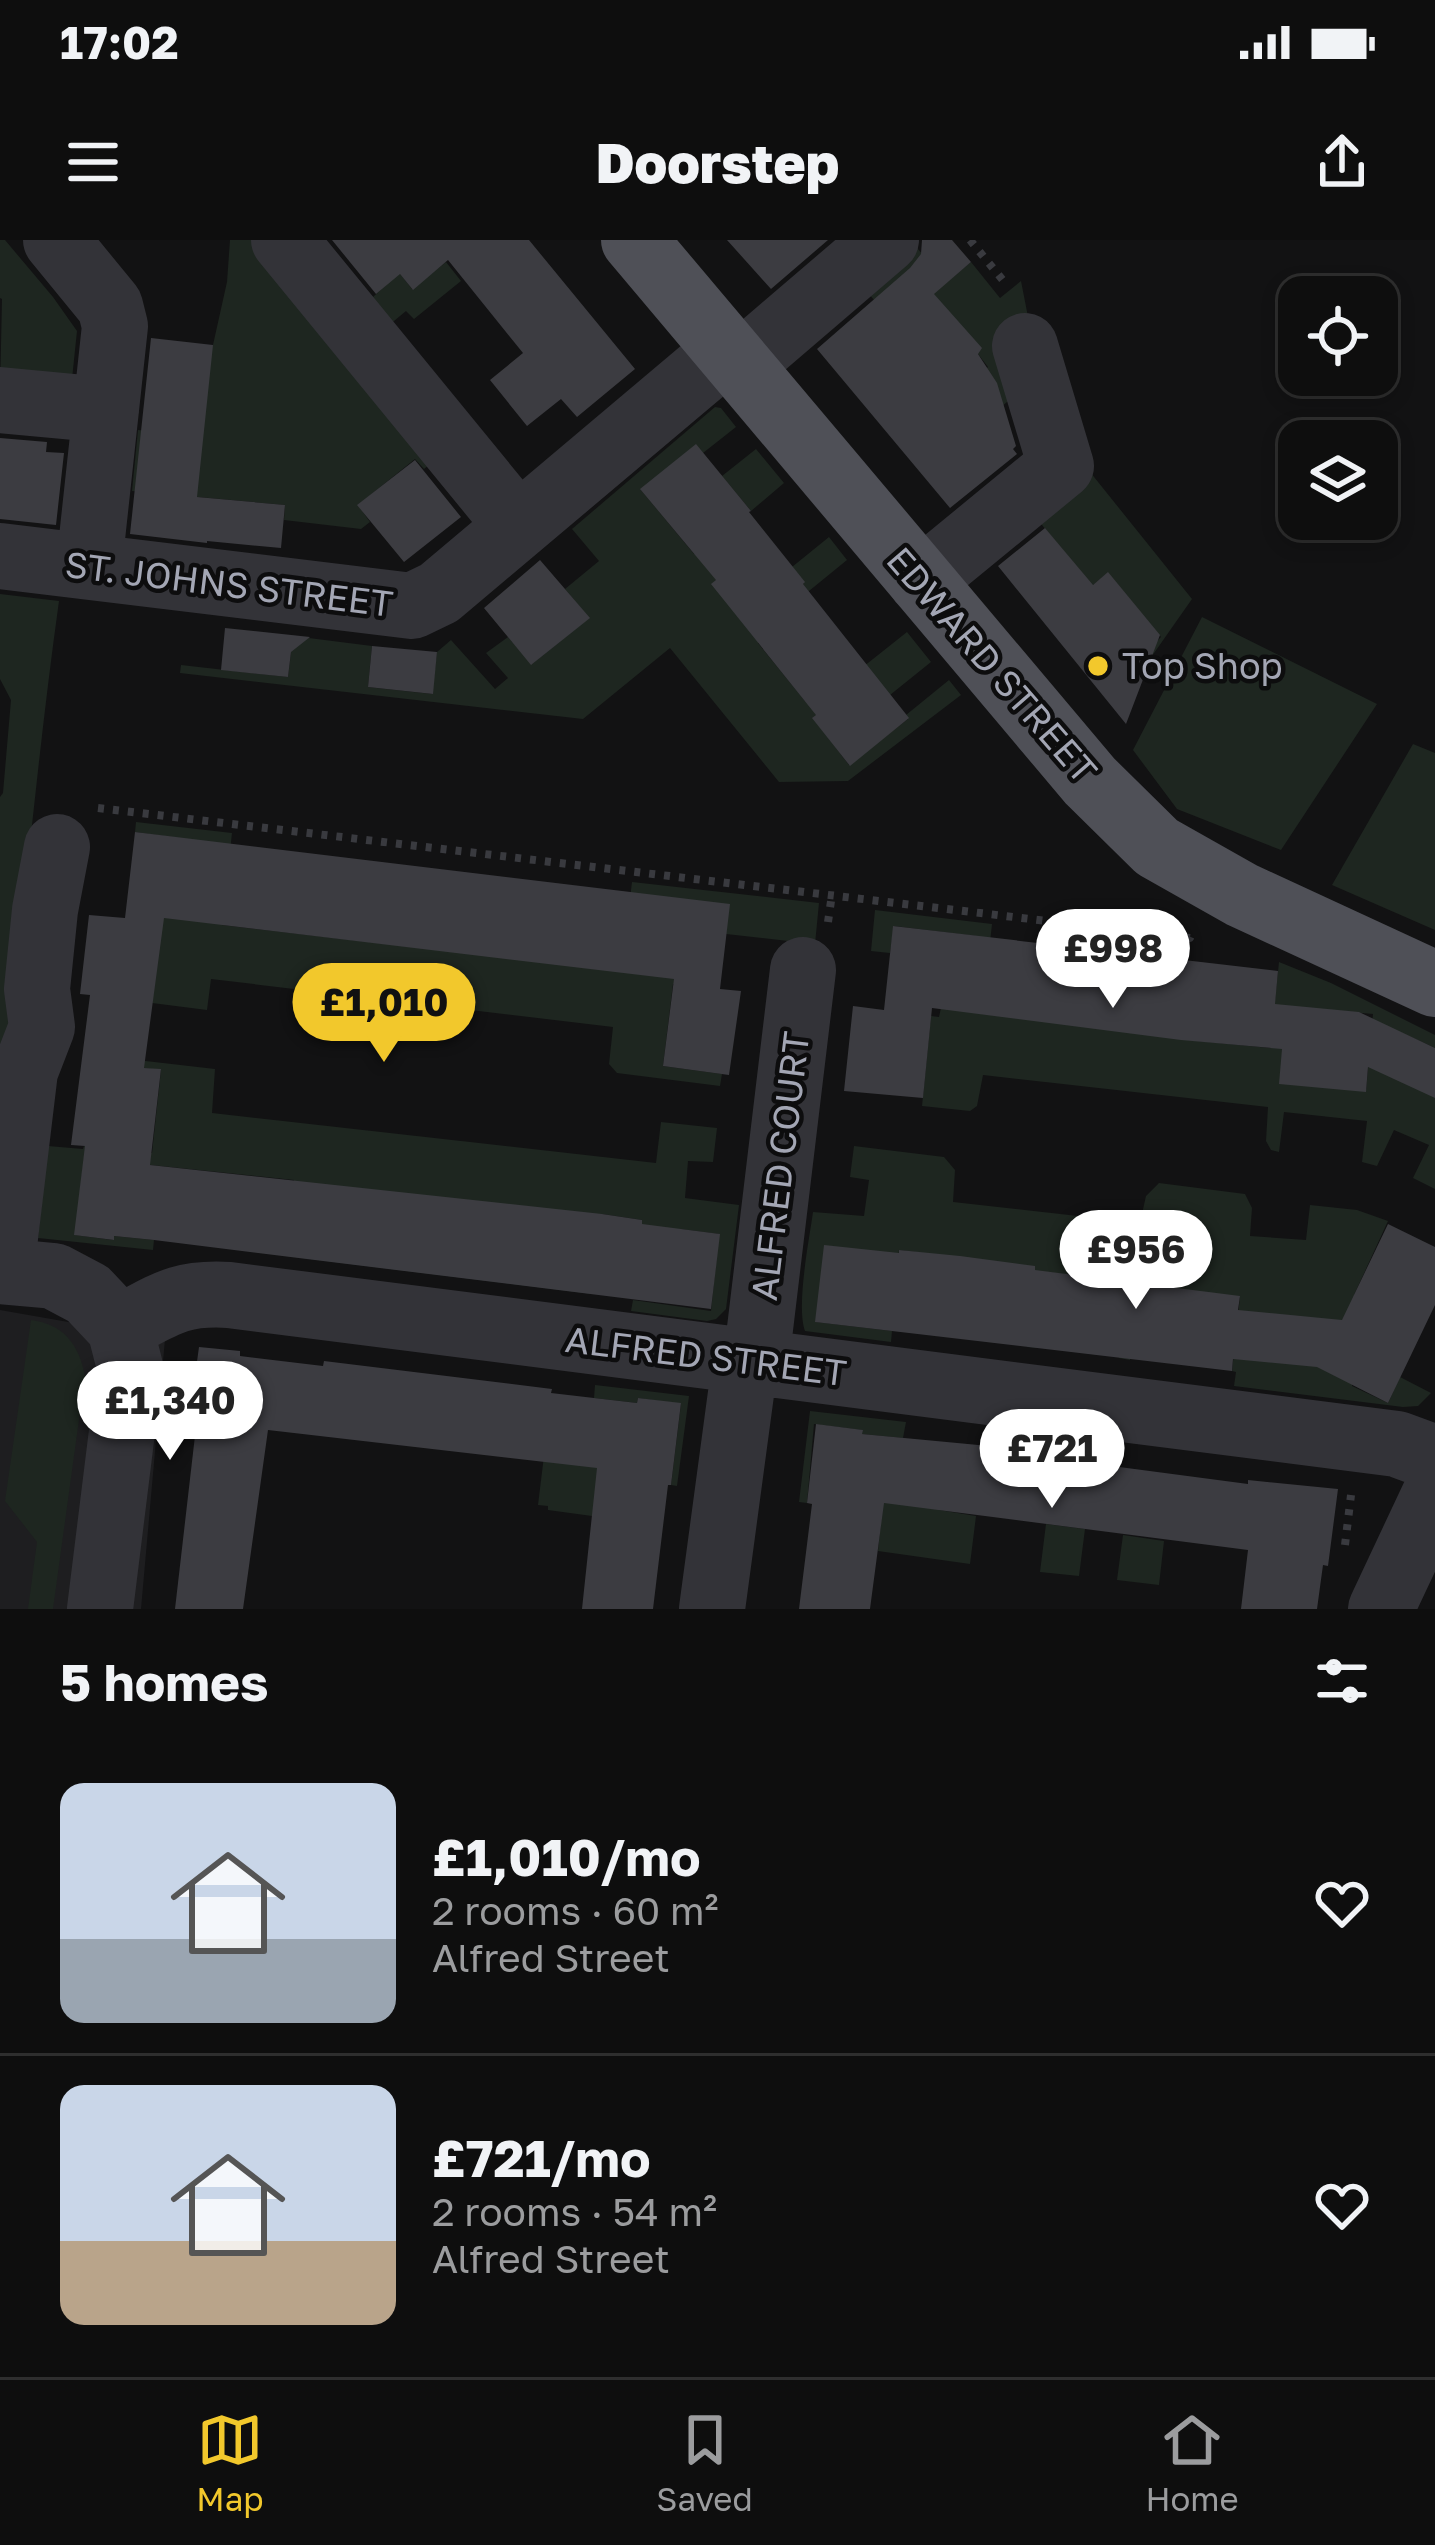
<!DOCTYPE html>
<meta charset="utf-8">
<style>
:root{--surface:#0e0e0e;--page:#1c1c1c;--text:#f1f3f6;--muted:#9b9c9e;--line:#2e2e2e;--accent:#f2c82c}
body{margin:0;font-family:"Golos Text",sans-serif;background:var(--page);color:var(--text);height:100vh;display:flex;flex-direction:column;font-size:45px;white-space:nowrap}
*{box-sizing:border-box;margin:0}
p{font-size:39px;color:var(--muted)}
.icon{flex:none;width:66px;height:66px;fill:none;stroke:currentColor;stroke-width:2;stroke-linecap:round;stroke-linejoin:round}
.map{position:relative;height:1369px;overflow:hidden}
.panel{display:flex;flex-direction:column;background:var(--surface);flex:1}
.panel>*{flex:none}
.buttons{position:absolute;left:1278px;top:36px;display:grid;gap:24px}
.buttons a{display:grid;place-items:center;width:120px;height:120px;border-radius:24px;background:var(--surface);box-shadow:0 6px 18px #0003,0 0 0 3px var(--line);font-size:60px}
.price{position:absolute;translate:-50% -102px;padding:0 27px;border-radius:42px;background:#fff;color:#222;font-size:39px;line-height:78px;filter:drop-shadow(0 3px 6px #0008)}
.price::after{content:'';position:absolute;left:50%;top:72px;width:36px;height:27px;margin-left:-18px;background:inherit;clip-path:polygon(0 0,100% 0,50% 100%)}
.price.on{background:var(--accent);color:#111}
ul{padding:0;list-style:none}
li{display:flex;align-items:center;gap:36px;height:300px;padding:0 60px}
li+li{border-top:3px solid var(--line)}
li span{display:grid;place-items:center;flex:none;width:336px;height:240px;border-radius:24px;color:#555}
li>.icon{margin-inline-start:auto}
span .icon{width:144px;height:144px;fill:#fffc;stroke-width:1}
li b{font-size:51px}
h2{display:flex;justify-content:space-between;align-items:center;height:144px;padding:0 60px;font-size:51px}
.status{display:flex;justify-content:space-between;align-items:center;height:84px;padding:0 60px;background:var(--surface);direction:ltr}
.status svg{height:33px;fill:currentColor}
header{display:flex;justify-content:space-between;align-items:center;height:156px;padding:0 60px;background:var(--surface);font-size:54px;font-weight:800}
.menu{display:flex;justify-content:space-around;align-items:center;height:168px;border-top:3px solid var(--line);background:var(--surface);font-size:33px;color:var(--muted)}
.menu a{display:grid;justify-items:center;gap:6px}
.menu .on{color:var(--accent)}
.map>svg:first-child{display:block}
.built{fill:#1e1e20}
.green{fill:#1e2620;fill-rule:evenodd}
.building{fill:#3c3c41}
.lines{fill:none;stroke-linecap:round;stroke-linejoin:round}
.path{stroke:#393a3f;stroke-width:8;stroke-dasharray:6 9;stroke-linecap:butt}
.minor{stroke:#333338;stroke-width:66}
.major{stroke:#4f5057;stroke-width:66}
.poi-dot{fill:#f2c82c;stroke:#0d0d0e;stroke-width:4.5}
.labels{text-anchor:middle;stroke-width:9;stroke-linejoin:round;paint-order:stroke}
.street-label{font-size:36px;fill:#a3a6b4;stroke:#0d0d0e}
.poi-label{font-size:36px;fill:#a3a6b4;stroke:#0d0d0e;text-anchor:start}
</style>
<div class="status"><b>17:02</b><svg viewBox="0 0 49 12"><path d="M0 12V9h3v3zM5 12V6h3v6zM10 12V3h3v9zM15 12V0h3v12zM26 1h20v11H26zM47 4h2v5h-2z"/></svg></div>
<header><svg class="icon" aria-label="menu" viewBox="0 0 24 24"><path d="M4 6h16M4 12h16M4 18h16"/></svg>Doorstep<svg class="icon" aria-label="share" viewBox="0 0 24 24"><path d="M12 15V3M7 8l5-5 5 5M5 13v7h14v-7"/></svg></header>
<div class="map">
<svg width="1435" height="1369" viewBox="0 0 1435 1369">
<rect width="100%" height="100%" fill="#121213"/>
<path class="built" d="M 0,1070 L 165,1099 L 141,1369 L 0,1369 Z"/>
<path class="green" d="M 0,0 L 5,0 L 53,57 L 77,91 L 70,158 L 0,151 L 2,59 L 0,58 Z
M 230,0 L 265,0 L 441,215 L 424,229 L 415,219 L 358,265 L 370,282 L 361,289 L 284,280 L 285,265 L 132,251 L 138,190 L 157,192 L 213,105 L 227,42 Z
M 395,0 L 415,0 L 390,21 L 412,49 L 446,22 L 461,41 L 414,79 L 406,71 L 382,91 L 341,42 L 351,34 L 373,57 L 386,45 L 368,22 Z
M 910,0 L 947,42 L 971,22 L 1000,58 L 1021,41 L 1031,92 L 1025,147 L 976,188 L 970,142 L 988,127 L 978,114 L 875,61 L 860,44 Z
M 715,167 L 721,168 L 736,187 L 703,213 L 641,250 L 694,314 L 727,290 L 747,387 L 804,343 L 792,327 L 829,297 L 847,320 L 782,373 L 787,380 L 758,403 L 805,461 L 839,446 L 907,392 L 931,422 L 890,455 L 870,431 L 813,478 L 849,525 L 908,479 L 906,475 L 949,440 L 961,455 L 848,541 L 779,542 L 670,408 L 583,479 L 180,433 L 181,425 L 288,437 L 293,396 L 372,406 L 368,447 L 432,454 L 437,412 L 451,400 L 495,449 L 508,438 L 486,413 L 508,397 L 532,424 L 589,378 L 565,349 L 599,321 L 572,289 Z
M 756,209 L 784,243 L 751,271 L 722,236 Z
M 1082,222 L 1192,359 L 1152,416 L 1147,411 L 1161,397 L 1108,333 L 1045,384 L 1083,334 L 1027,267 Z
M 0,354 L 59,361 C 36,525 23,690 0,855 L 0,557 L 3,553 L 11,460 L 0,439 Z
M 1202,377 L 1377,464 L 1281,610 L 1177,569 L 1133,510 Z
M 1413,504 L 1435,513 L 1435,690 L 1332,645 Z
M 136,582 L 232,593 L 222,685 L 621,731 L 632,642 L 819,663 L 815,704 L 726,694 L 710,748 L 673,744 L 663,826 L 722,834 L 720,846 L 617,833 L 609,824 L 613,787 L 211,739 L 207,770 L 152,763 L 162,684 L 127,668 L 215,603 L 135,592 Z
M 875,670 L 992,684 L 982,774 L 1081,784 L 1089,709 L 1099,710 L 1188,800 L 1270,808 L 1279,722 L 1331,743 L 1435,795 L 1435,808 L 1400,792 L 1435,858 L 1435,949 L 1413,938 L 1429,905 L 1394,890 L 1377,926 L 1362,922 L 1367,881 L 1284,872 L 1279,912 L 1271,910 L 1266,901 L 1268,867 L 983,835 L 977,866 L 970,871 L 922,866 L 931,776 L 939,777 L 941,768 L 976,696 L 894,686 L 890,713 L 871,711 ZM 1286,766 L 1373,774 L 1366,851 Z
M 137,820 L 215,829 L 212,873 L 656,923 L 661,882 L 717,888 L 713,922 L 688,921 L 685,958 L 739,965 L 726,1069 L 716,1079 L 707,1081 L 631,1071 L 633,1060 L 711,1071 L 719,994 L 680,989 L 637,1018 L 642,980 L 602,974 L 592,1054 L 286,1016 L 294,940 L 84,918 L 75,995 L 113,1000 L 114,996 L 154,1000 L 153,1010 L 38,998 L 48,906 L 83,909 L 84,906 L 152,913 L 161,830 L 136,827 Z
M 854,906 L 944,917 L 955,930 L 953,962 L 1140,983 L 1146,956 L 1159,943 L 1245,954 L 1252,968 L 1250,996 L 1306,1000 L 1310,965 L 1357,970 L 1388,981 L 1354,1055 L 1423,1088 L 1352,1143 L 1352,1146 L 1388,1163 L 1400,1137 L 1431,1153 L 1418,1166 L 1403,1167 L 1234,1146 L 1236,1132 L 1232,1131 L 1240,1057 L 1138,1046 L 1130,1120 L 1119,1118 L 1127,1042 L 1047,1032 L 1038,1108 L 1027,1107 L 1035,1027 L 899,1010 L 896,1052 L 816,1082 L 892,1091 L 891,1102 L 805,1091 C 796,1066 809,1001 813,972 L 864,976 L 869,940 L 850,937 Z
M 31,1080 C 63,1084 79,1104 85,1136 L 53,1369 L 28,1369 L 37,1302 L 5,1261 Z
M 595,1145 L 689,1156 L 677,1246 L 671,1245 L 681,1164 L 638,1158 L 637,1163 L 594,1158 Z
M 810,1171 L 906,1182 L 903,1198 L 862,1194 L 862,1190 L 814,1184 L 807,1263 L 799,1262 Z
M 547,1191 L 633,1202 L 592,1276 L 548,1270 L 548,1266 L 538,1265 Z
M 854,1232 L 941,1242 L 939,1270 L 976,1276 L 970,1324 L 878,1311 L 882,1272 Z
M 1046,1284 L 1085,1289 L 1079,1336 L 1040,1332 Z
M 1123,1295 L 1164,1301 L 1159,1345 L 1117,1340 Z"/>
<path class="building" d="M 332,0 L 529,0 L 635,129 L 577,177 L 561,159 L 527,186 L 490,140 L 523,113 L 448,20 L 413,50 L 400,34 L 376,54 Z
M 727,0 L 828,0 L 771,49 Z
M 922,0 L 952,0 L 971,22 L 934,54 L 982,108 L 978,114 L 997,143 L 1016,206 L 1013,209 L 1017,214 L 950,268 L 817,109 L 910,28 L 921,14 Z
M 151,98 L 213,105 L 197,257 L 285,265 L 281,308 L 207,301 L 207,303 L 130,294 Z
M 0,198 L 47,202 L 46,212 L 64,213 L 56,285 L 0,279 Z
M 696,204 L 751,271 L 749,272 L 805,342 L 803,344 L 909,478 L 850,526 L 812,478 L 816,475 L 711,344 L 716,340 L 640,249 Z
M 415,220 L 461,277 L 404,322 L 357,265 Z
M 1045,288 L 1093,345 L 1108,332 L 1160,395 L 1126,484 L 998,326 Z
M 540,320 L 590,378 L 531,425 L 484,368 Z
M 225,388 L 310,397 L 291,412 L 288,437 L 221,430 Z
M 372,406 L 437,412 L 433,454 L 368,447 Z
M 135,592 L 730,664 L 720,749 L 741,751 L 729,835 L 663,826 L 674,739 L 164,678 L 144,828 L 161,829 L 150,925 L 602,974 L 642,980 L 642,984 L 720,994 L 711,1069 L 154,1000 L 114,996 L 114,1000 L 74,995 L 85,906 L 71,905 L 90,755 L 80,754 L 89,675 L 125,678 Z
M 893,686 L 1278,731 L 1275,764 L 1359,772 L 1435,808 L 1435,858 L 1368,827 L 1366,852 L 1279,844 L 1282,809 L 1181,800 L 932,768 L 923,858 L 844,851 L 853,766 L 884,770 Z
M 1388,984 L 1435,1007 L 1435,1065 L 1388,1163 L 1317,1127 L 1233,1119 L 1232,1131 L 815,1082 L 824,1005 L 899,1013 L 899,1010 L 960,1016 L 1035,1026 L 1035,1030 L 1240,1056 L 1238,1070 L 1342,1080 Z
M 199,1107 L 240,1111 L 240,1116 L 323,1126 L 324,1121 L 552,1149 L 551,1153 L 637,1163 L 638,1158 L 681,1163 L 671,1245 L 668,1245 L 653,1369 L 582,1369 L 597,1228 L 268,1190 L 243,1369 L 175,1369 L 196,1187 L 188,1187 Z
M 816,1184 L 863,1190 L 862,1194 L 1021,1209 L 1021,1214 L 1248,1244 L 1248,1240 L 1338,1249 L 1328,1326 L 1323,1325 L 1317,1369 L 1241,1369 L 1248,1310 L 884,1263 L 870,1369 L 799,1369 L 812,1264 L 807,1263 Z"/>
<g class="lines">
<path class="path" d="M 970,0 L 1006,44
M 98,568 L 1190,698 L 1193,691
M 828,682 L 832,654
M 1345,1305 L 1351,1255"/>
<path class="minor" d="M 56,0 L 110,66 L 115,86 L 89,326
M 284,0 L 518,286
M 739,126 L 886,0
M 0,160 L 106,170
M 0,316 L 412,366 L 439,353 L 726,111
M 921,341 L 1061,226 L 1025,106
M 0,1031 L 54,1036 L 88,1054 L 120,1088 L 130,1127 L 100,1369
M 1,1031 L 25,831 L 42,787 L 37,749 L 45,670 L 57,607
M 120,1088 C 164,1065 178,1052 229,1055 L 1397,1204 L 1435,1218
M 712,1369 L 742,1146 L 756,1122 L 803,730
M 1381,1369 L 1435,1254"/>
<path class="major" d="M 634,0 L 1090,541 L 1157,607 L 1242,655 L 1435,744"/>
</g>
<circle class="poi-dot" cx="1098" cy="426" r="12"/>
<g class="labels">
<g class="street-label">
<text transform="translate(229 344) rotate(7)" y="13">ST. JOHNS STREET</text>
<text transform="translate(992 425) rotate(49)" y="13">EDWARD STREET</text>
<text transform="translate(780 926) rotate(-83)" y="13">ALFRED COURT</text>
<text transform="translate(706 1116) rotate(7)" y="13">ALFRED STREET</text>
</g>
<g class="poi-label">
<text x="1122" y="439">Top Shop</text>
</g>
</g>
</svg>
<div class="buttons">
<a><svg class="icon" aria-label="locate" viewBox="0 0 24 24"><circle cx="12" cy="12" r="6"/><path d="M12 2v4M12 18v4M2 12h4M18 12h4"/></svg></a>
<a><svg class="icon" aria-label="layers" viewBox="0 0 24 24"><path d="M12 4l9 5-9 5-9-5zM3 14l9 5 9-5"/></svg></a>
</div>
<b class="price" style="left:1113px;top:771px">£998</b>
<b class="price on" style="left:384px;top:825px">£1,010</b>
<b class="price" style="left:1136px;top:1072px">£956</b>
<b class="price" style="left:170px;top:1223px">£1,340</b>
<b class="price" style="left:1052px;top:1271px">£721</b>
</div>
<section class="panel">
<h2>5 homes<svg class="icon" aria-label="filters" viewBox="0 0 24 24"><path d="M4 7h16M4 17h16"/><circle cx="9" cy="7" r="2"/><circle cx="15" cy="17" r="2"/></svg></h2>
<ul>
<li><span style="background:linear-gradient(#c9d6e8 65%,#9aa5b1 0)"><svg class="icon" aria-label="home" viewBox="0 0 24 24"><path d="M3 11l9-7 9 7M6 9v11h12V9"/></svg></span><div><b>£1,010/mo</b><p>2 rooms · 60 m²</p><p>Alfred Street</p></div><svg class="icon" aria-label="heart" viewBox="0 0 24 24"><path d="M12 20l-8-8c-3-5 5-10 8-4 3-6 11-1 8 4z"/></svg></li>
<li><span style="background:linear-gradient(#c9d6e8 65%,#b9a48a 0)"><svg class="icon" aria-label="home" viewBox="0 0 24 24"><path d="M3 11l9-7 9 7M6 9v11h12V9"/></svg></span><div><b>£721/mo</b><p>2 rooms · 54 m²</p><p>Alfred Street</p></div><svg class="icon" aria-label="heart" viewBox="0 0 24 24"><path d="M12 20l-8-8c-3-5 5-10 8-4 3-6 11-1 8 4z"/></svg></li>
</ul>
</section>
<nav class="menu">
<a class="on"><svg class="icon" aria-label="map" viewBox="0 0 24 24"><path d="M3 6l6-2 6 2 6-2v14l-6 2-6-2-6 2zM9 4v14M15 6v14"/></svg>Map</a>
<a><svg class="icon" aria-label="saved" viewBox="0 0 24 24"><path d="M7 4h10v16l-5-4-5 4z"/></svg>Saved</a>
<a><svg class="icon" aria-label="home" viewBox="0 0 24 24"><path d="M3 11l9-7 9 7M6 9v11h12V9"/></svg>Home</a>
</nav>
